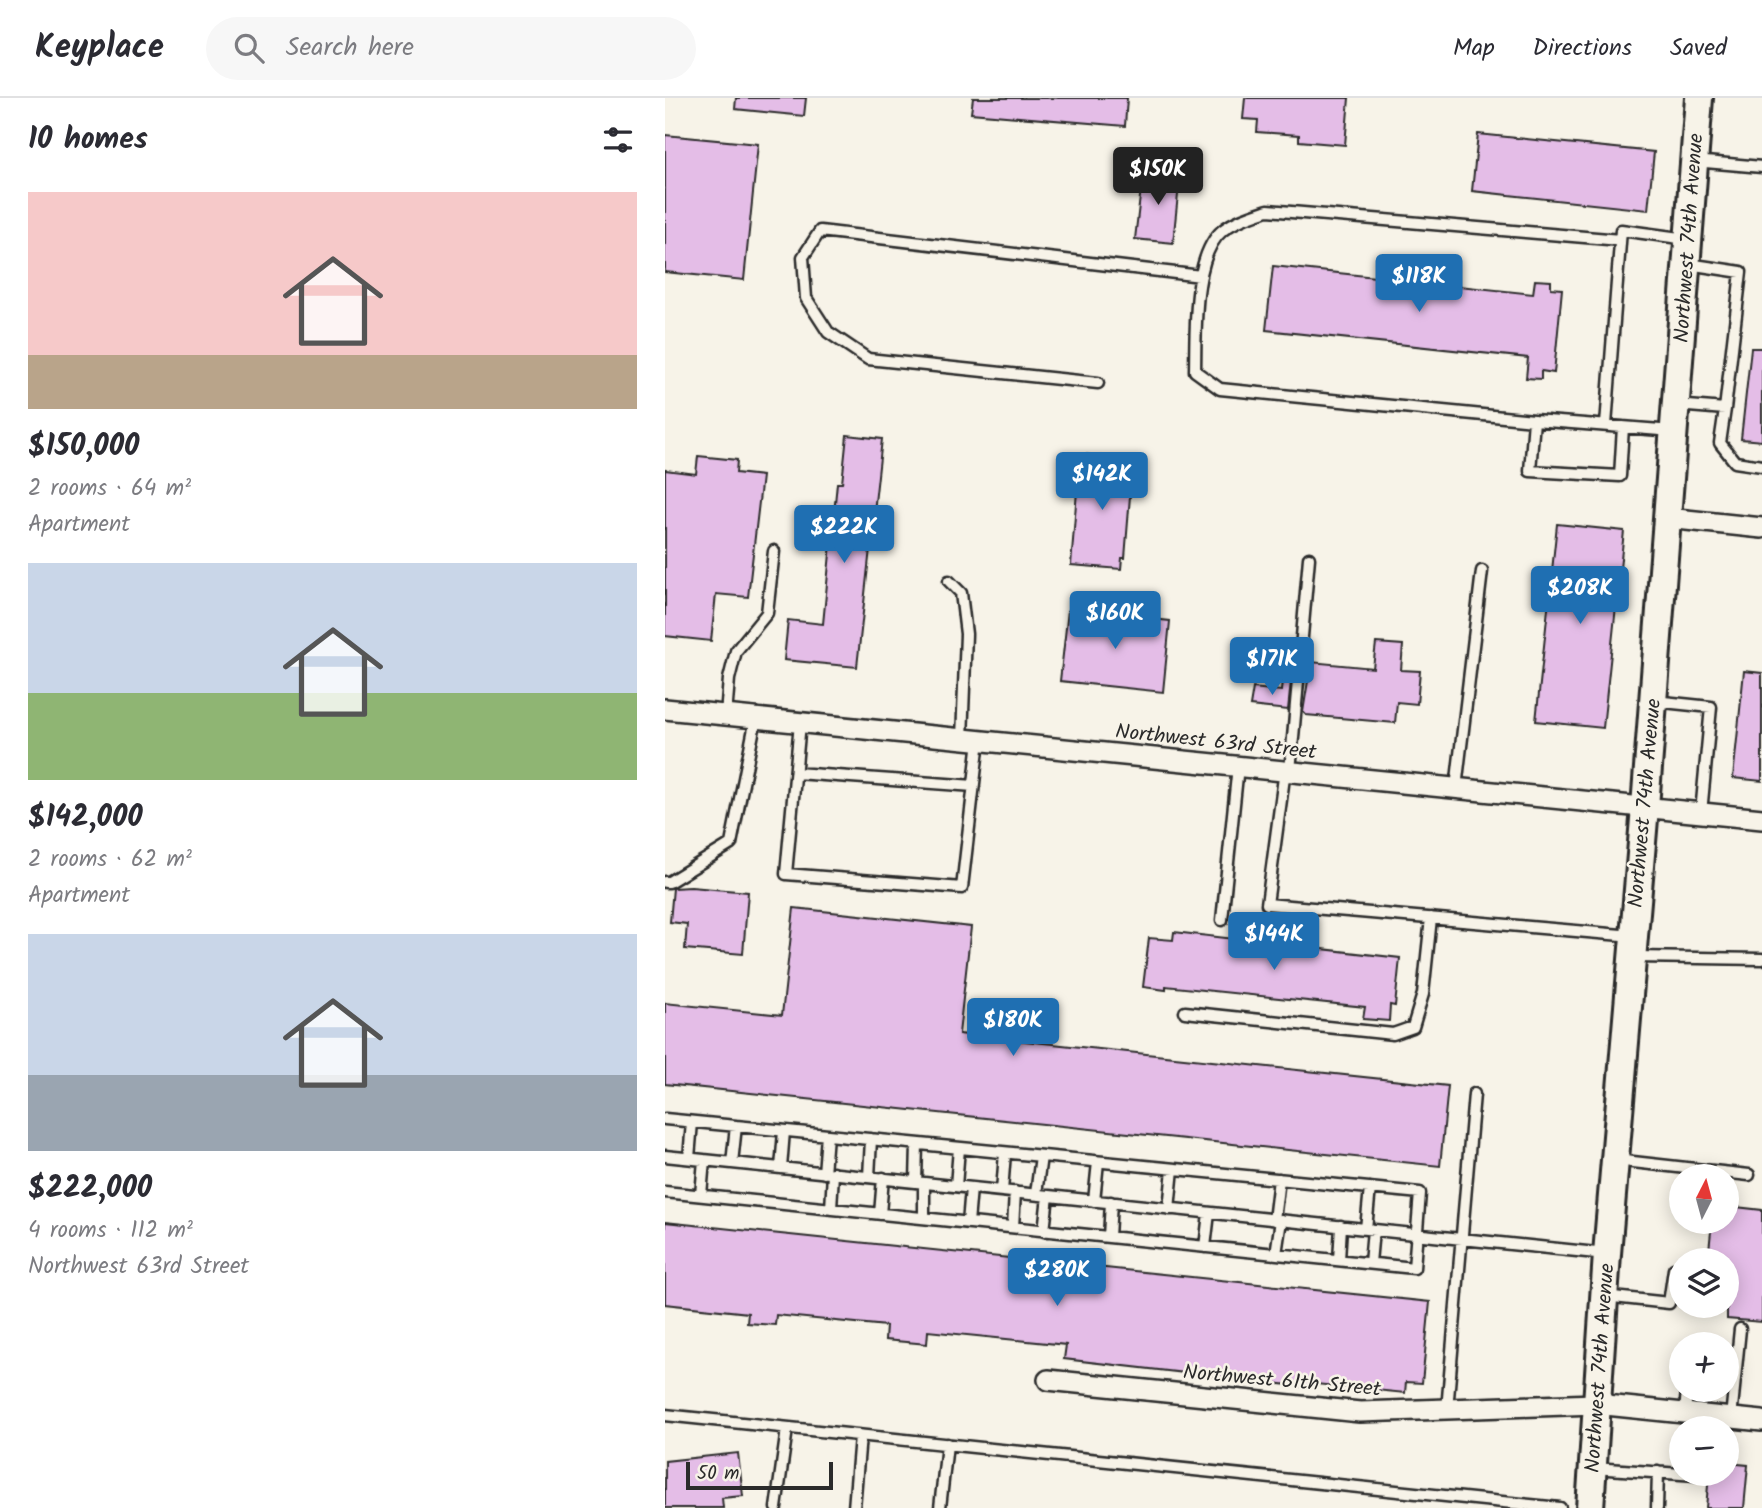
<!DOCTYPE html>
<meta charset="utf-8">
<style>
:root{--surface:#fff;--page:#f7f7f7;--text:#2b2b33;--muted:#7c7c81;--line:#e1e1e2;--accent:#1f6fb2}
body{margin:0;font-family:Kalam,sans-serif;background:var(--page);color:var(--text);height:100vh;display:flex;flex-direction:column;font-size:26px;white-space:nowrap}
*{box-sizing:border-box;margin:0}
p{font-size:23px;color:var(--muted)}
.icon{flex:none;width:38px;height:38px;fill:none;stroke:currentColor;stroke-width:2;stroke-linecap:round;stroke-linejoin:round}
.map{position:relative;flex:1;overflow:hidden}
.side{display:flex;flex-direction:column;background:var(--surface);width:665px}
.side>*{flex:none}
.needle{width:46px;rotate:6deg}
.fabs{position:absolute;left:1004px;top:1066px;display:grid;gap:14px}
.fabs a{display:grid;place-items:center;width:70px;height:70px;border-radius:50%;background:var(--surface);box-shadow:0 4px 18px #0003;font-size:35px}
.scale{position:absolute;left:21px;bottom:18px;width:147px;box-sizing:border-box;padding-left:7px;border:4px solid #2b2b2b;border-top:0;font-size:19px;line-height:24px;white-space:nowrap;color:#2b2b2b;-webkit-text-stroke:5px #f7f3e8;paint-order:stroke}
.price{position:absolute;translate:-50% -60px;padding:0 16px;border-radius:7px;background:var(--accent);color:#fff;font-size:23px;line-height:46px;filter:drop-shadow(0 2px 4px #0008)}
.price::after{content:'';position:absolute;left:50%;top:42px;width:21px;height:16px;margin-left:-10px;background:inherit;clip-path:polygon(0 0,100% 0,50% 100%)}
.price.on{background:#222;color:#fff}
ul{padding:0;list-style:none}
li{display:grid;align-content:center;gap:14px;height:371px;padding:0 28px}
li span{display:grid;place-items:center;height:217px;border-radius:0px;color:#555}
li>.icon{margin-inline-start:auto}
span .icon{width:126px;height:126px;fill:#fffc;stroke-width:1}
li b{font-size:30px}
h2{display:flex;justify-content:space-between;align-items:center;height:84px;padding:0 28px;font-size:30px}
header{display:flex;align-items:center;gap:42px;box-sizing:border-box;height:98px;padding:0 35px;background:var(--surface);border-bottom:2px solid var(--line)}
header strong{font-size:33px}
nav{display:flex;gap:38px;margin-inline-start:auto;font-size:24px}
.search{width:490px;height:63px;background:var(--page);display:flex;align-items:center;gap:18px;box-sizing:border-box;padding:0 24px;border-radius:38px;color:var(--muted);font-size:26px}
main{display:flex;flex:1;min-height:0}
.map>svg:first-child{display:block}
.building{fill:#e4bde7;stroke:#2b2b2b;stroke-width:2}
.lines{fill:none;stroke-linecap:round;stroke-linejoin:round}
.lane-casing{stroke:#2b2b2b;stroke-width:15}
.street-casing{stroke:#2b2b2b;stroke-width:24}
.secondary-casing{stroke:#2b2b2b;stroke-width:32}
.lane{stroke:#f7f3e8;stroke-width:10}
.street{stroke:#f7f3e8;stroke-width:19}
.secondary{stroke:#f7f3e8;stroke-width:26}
.labels{text-anchor:middle;stroke-width:5;stroke-linejoin:round;paint-order:stroke}
.street-label{font-size:21px;fill:#2b2b2b;stroke:#f7f3e8}
</style>
<header>
<strong>Keyplace</strong>
<div class="search"><svg class="icon" aria-label="search" viewBox="0 0 24 24"><circle cx="10" cy="10" r="6"/><path d="M15 15l6 6"/></svg>Search here</div>
<nav><a>Map</a><a>Directions</a><a>Saved</a></nav>
</header>
<main>
<section class="side">
<h2>10 homes<svg class="icon" aria-label="filters" viewBox="0 0 24 24"><path d="M4 7h16M4 17h16"/><circle cx="9" cy="7" r="2"/><circle cx="15" cy="17" r="2"/></svg></h2>
<ul>
<li><span style="background:linear-gradient(#f6c9c9 75%,#b9a48a 0)"><svg class="icon" aria-label="home" viewBox="0 0 24 24"><path d="M3 11l9-7 9 7M6 9v11h12V9"/></svg></span><div><b>$150,000</b><p>2 rooms · 64 m²</p><p>Apartment</p></div></li>
<li><span style="background:linear-gradient(#c9d6e8 60%,#8fb573 0)"><svg class="icon" aria-label="home" viewBox="0 0 24 24"><path d="M3 11l9-7 9 7M6 9v11h12V9"/></svg></span><div><b>$142,000</b><p>2 rooms · 62 m²</p><p>Apartment</p></div></li>
<li><span style="background:linear-gradient(#c9d6e8 65%,#9aa5b1 0)"><svg class="icon" aria-label="home" viewBox="0 0 24 24"><path d="M3 11l9-7 9 7M6 9v11h12V9"/></svg></span><div><b>$222,000</b><p>4 rooms · 112 m²</p><p>Northwest 63rd Street</p></div></li>
</ul>
</section>
<div class="map">
<svg width="1097" height="1410" viewBox="0 0 1097 1410">
<rect width="100%" height="100%" fill="#f7f3e8"/>
<filter id="ink" filterUnits="userSpaceOnUse"><feTurbulence type="fractalNoise" baseFrequency=".0143" numOctaves="2"/><feDisplacementMap in="SourceGraphic" scale="14" xChannelSelector="R" yChannelSelector="G"/><feConvolveMatrix kernelMatrix="1 2 1 2 8 2 1 2 1" color-interpolation-filters="sRGB"/></filter>
<g filter="url(#ink)">
<path class="building" d="M 71,0 L 141,0 L 139,18 L 70,11 Z
M 308,0 L 462,0 L 460,28 L 306,15 Z
M 580,0 L 684,0 L 680,47 L 634,43 L 634,37 L 592,34 L 593,22 L 578,21 Z
M 813,36 L 989,54 L 983,112 L 807,93 Z
M 0,37 L 93,46 L 79,182 L 0,174 Z
M 478,73 L 515,77 L 508,145 L 470,141 Z
M 608,168 L 868,196 L 870,182 L 886,183 L 886,190 L 897,191 L 889,275 L 876,273 L 876,281 L 861,280 L 863,260 L 601,232 Z
M 1086,250 L 1097,250 L 1097,343 L 1076,341 Z
M 182,337 L 217,341 L 192,569 L 119,562 L 123,522 L 158,526 L 172,385 L 177,385 Z
M 415,356 L 468,361 L 460,460 L 457,460 L 456,471 L 406,467 Z
M 33,358 L 72,362 L 71,375 L 97,378 L 83,499 L 51,496 L 46,543 L 0,538 L 0,372 L 31,376 Z
M 892,426 L 959,433 L 938,630 L 871,623 Z
M 403,512 L 505,523 L 498,594 L 395,583 Z
M 711,545 L 738,547 L 736,572 L 755,573 L 752,606 L 732,604 L 730,625 L 641,617 L 638,614 L 646,564 L 708,570 Z
M 1079,573 L 1097,575 L 1097,683 L 1068,680 Z
M 617,582 L 626,583 L 623,612 L 585,608 L 588,590 L 616,593 Z
M 26,789 L 83,794 L 78,856 L 20,851 L 22,826 L 5,824 L 8,790 Z
M 129,810 L 306,829 L 294,936 L 783,988 L 775,1068 L 0,986 L 0,905 L 117,917 Z
M 509,834 L 735,860 L 730,908 L 725,907 L 724,923 L 698,921 L 700,909 L 501,888 L 501,892 L 478,889 L 484,840 L 508,842 Z
M 1062,1108 L 1097,1112 L 1097,1224 L 1062,1221 L 1062,1162 L 1043,1162 L 1047,1124 L 1062,1124 Z
M 0,1124 L 765,1204 L 757,1285 L 741,1284 L 740,1295 L 651,1286 L 650,1290 L 399,1261 L 401,1247 L 263,1233 L 262,1246 L 220,1242 L 221,1228 L 111,1217 L 110,1227 L 82,1225 L 83,1215 L 0,1206 Z
M 73,1355 L 78,1398 L 57,1400 L 58,1410 L 0,1410 L 0,1363 Z
M 1062,1365 L 1083,1367 L 1079,1410 L 1041,1410 L 1044,1376 L 1062,1376 Z"/>
<g class="lines">
<g class="lane-casing">
<path id="lane" d="M 1029,63 L 1097,69
M 433,285 L 203,261 L 163,234 L 141,200 L 138,159 L 155,133 L 536,178
M 1011,307 L 1060,311 L 1076,174 L 1023,166
M 1060,311 L 1055,345 L 1070,364 L 1097,368
M 869,322 L 555,291 L 530,273 C 531,235 527,157 558,132 C 571,122 588,117 603,112 L 955,142
M 941,327 L 956,132 L 1022,141
M 958,329 L 955,378 L 865,373 L 869,322 L 1008,333
M 284,483 L 296,495 L 301,536 L 297,641
M 989,603 L 1046,609 L 1036,715
M 61,617 L 64,581 L 71,553 L 102,515 L 109,453
M 135,625 L 121,776 L 297,790 L 314,642
M 620,672 L 602,806 L 968,838
M 625,673 L 644,460
M 131,675 L 309,688
M 791,690 L 817,473
M 0,784 L 4,784 L 66,746 L 91,620
M 557,822 L 573,668
M 970,859 L 1097,861
M 520,914 L 728,936 L 748,929 L 758,896 L 766,820
M 0,1021 L 755,1095 L 749,1170 L 0,1094
M 0,1058 L 941,1156
M 24,1060 L 27,1024
M 950,1062 L 1084,1077
M 67,1065 L 71,1028
M 116,1070 L 119,1033
M 159,1075 L 162,1037
M 204,1079 L 206,1041
M 251,1084 L 252,1046
M 291,1088 L 294,1050
M 337,1093 L 340,1055
M 371,1096 L 376,1058
M 36,1097 L 39,1062
M 429,1103 L 433,1064
M 166,1111 L 168,1075
M 504,1111 L 508,1071
M 215,1116 L 218,1080
M 259,1120 L 259,1085
M 609,1122 L 614,1081
M 303,1125 L 306,1090
M 348,1129 L 350,1094
M 701,1131 L 705,1090
M 379,1133 L 383,1098
M 444,1139 L 446,1104
M 540,1149 L 544,1115
M 611,1156 L 616,1122
M 674,1162 L 676,1128
M 705,1165 L 708,1132
M 939,1198 L 1004,1205 L 1009,1171
M 782,1312 L 809,996
M 1020,1315 L 1022,1292
M 0,1317 L 895,1410
M 1066,1320 L 1075,1231
M 928,1370 L 1031,1377
M 111,1410 L 122,1331
M 189,1410 L 195,1338
M 275,1410 L 282,1346
M 992,1410 L 993,1374"/>
</g>
<g class="street-casing">
<path id="street" d="M 1002,420 L 1097,430
M 0,611 L 1097,721
M 383,1282 L 695,1314 L 931,1306 L 1097,1323"/>
</g>
<g class="secondary-casing">
<path id="secondary" d="M 925,1410 L 942,1156 L 980,709 L 1034,0"/>
</g>
<use href="#lane" class="lane"/>
<use href="#street" class="street"/>
<use href="#secondary" class="secondary"/>
</g>
</g>
<g class="labels">
<g class="street-label">
<text transform="translate(1023 140) rotate(-86)" y="7">Northwest 74th Avenue</text>
<text transform="translate(551 643) rotate(6)" y="7">Northwest 63rd Street</text>
<text transform="translate(979 705) rotate(-85)" y="7">Northwest 74th Avenue</text>
<text transform="translate(934 1270) rotate(-86)" y="7">Northwest 74th Avenue</text>
<text transform="translate(617 1282) rotate(5)" y="7">Northwest 61th Street</text>
</g>
</g>
</svg>
<div class="fabs">
<a><svg class="needle" viewBox="-14 -14 28 28"><path d="M0-13l5 13h-10z" fill="#e53935"/><path d="M0 13l5-13h-10z" fill="#7c7c81"/></svg></a>
<a><svg class="icon" aria-label="layers" viewBox="0 0 24 24"><path d="M12 4l9 5-9 5-9-5zM3 14l9 5 9-5"/></svg></a>
<a>+</a>
<a>−</a>
</div>
<div class="scale">50 m</div>
<b class="price on" style="left:493px;top:109px">$150K</b>
<b class="price" style="left:754px;top:216px">$118K</b>
<b class="price" style="left:437px;top:414px">$142K</b>
<b class="price" style="left:179px;top:467px">$222K</b>
<b class="price" style="left:915px;top:528px">$208K</b>
<b class="price" style="left:450px;top:553px">$160K</b>
<b class="price" style="left:607px;top:599px">$171K</b>
<b class="price" style="left:609px;top:874px">$144K</b>
<b class="price" style="left:348px;top:960px">$180K</b>
<b class="price" style="left:392px;top:1210px">$280K</b>
</div>
</main>
